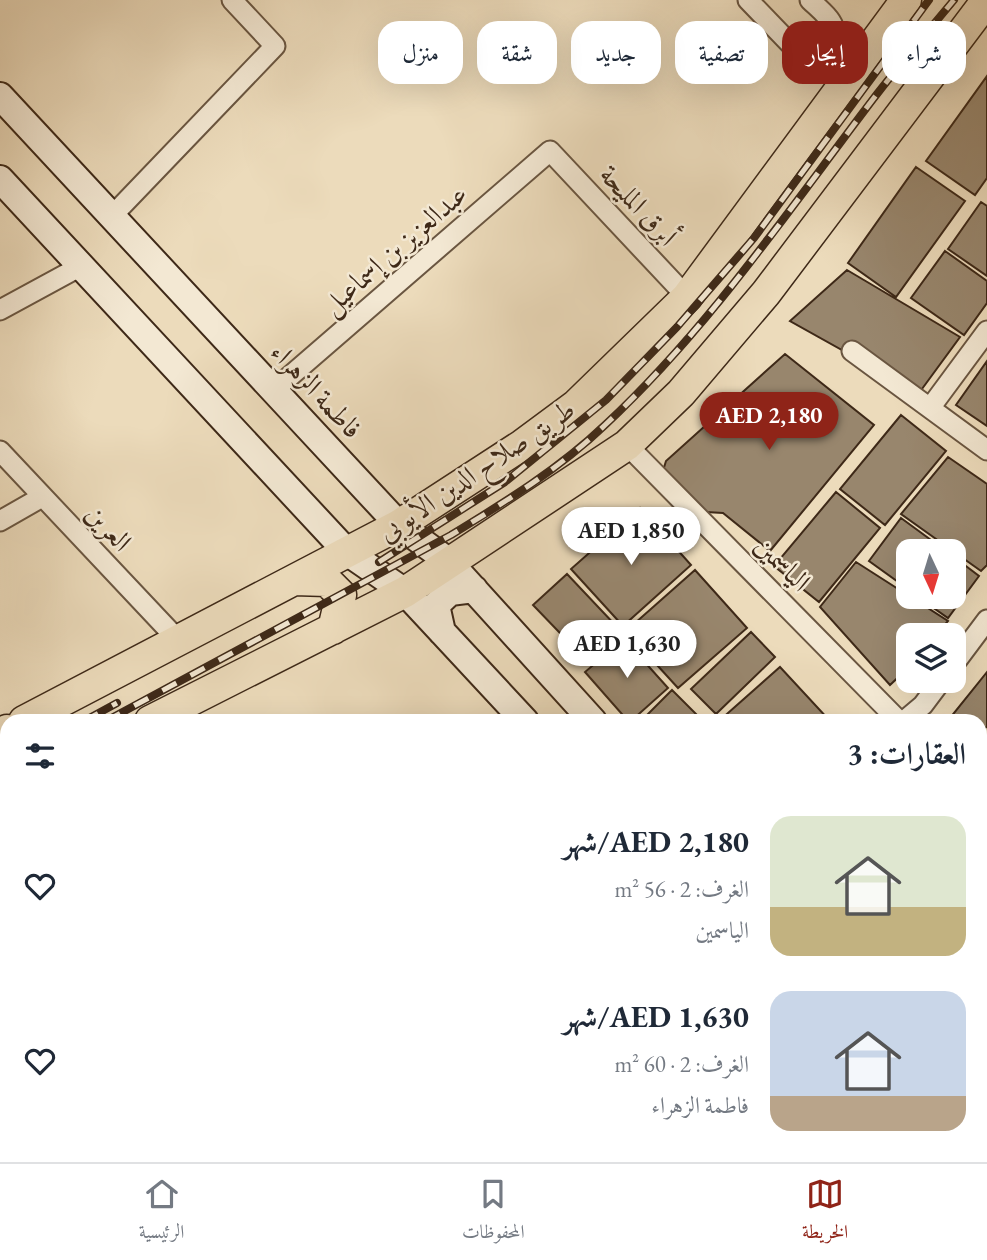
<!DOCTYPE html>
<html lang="ar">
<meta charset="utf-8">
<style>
:root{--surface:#fff;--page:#f6f6f7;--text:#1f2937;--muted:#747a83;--line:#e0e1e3;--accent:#8f2418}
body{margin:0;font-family:"EB Garamond",Amiri,serif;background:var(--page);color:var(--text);direction:rtl;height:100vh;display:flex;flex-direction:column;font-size:26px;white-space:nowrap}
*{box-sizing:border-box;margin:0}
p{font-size:23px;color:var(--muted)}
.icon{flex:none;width:38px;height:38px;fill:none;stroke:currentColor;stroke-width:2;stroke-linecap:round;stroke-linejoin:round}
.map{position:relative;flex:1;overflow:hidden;direction:ltr}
.drawer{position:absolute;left:0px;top:714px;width:987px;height:448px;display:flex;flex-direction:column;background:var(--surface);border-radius:21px 21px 0 0;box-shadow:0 7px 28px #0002;direction:rtl}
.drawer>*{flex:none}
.top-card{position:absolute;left:21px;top:21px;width:945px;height:63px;direction:rtl;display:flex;gap:14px}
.needle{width:46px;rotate:176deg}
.fabs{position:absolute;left:896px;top:539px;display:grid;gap:14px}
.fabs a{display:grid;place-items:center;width:70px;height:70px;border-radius:14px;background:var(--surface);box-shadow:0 7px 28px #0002;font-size:35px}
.price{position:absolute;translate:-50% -60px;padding:0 16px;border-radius:24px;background:#fff;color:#222;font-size:23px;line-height:46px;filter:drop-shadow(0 2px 4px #0008)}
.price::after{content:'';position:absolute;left:50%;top:42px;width:21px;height:16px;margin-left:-10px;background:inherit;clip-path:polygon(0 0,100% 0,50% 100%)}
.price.active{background:var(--accent);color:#fff}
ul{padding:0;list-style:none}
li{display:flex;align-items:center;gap:21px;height:175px;padding:0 21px}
li span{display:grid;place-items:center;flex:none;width:196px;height:140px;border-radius:21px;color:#555}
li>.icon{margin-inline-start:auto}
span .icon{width:84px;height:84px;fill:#fffc;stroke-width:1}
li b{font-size:30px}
h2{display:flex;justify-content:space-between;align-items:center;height:84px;padding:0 21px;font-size:30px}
.chip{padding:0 24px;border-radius:21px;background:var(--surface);box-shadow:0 7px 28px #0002;font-size:24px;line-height:63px}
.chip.active{background:var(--accent);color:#fff}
.menu{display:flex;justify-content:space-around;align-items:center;height:98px;border-top:2px solid var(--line);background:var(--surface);font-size:19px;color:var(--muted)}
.menu a{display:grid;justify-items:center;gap:4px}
.menu .active{color:var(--accent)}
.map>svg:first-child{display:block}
.building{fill:#98866d;stroke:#3e2918;stroke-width:2}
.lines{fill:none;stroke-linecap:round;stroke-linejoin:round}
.street-casing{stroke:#6a5641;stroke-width:23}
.secondary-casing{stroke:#3e2918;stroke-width:30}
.primary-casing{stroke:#3e2918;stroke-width:33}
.street{stroke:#f3e8d3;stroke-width:19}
.secondary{stroke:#f3e8d3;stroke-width:26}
.primary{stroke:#ecdbbb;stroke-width:30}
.rail-casing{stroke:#3e2918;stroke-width:8}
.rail{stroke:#f3e8d3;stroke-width:5;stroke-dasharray:16;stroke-linecap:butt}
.labels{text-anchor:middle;stroke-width:5;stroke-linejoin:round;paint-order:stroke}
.street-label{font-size:28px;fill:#3e2918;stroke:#f3e8d3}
</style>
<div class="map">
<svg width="987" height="1162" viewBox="0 0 987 1162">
<rect width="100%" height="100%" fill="#ecdbbb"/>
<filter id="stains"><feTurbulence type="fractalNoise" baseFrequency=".00286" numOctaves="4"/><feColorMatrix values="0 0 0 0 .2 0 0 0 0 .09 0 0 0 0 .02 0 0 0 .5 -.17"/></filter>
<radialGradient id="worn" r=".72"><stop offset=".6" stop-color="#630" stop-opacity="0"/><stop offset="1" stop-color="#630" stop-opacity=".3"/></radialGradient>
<path class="building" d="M 987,76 L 987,178 L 975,195 L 926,161 Z
M 916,167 L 965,201 L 896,297 L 848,263 Z
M 981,202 L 987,206 L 987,276 L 948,249 Z
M 945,251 L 987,281 L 987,303 L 964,335 L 911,298 Z
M 847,270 L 960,337 L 919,393 L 790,321 Z
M 785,354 L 874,425 L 770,551 L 723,513 L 706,512 L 662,474 L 666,461 Z
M 987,361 L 987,426 L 956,405 Z
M 901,415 L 946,451 L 885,525 L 840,489 Z
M 948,457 L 987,484 L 987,565 L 981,571 L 901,514 Z
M 836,492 L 880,528 L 819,602 L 774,566 Z
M 640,508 L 691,565 L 623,626 L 571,569 Z
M 901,518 L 946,551 L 908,551 L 908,589 L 869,561 Z
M 954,557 L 979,576 L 948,618 L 918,597 L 954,597 Z
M 856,562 L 948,621 L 936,635 L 908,635 L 908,668 L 890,685 L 820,607 Z
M 695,570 L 747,628 L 678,688 L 626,631 Z
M 567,574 L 618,628 L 585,659 L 533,605 Z
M 751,632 L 775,657 L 716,714 L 691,689 Z
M 624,639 L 668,688 L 631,721 L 628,721 L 585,672 Z
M 780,667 L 830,721 L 719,721 Z
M 987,672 L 987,727 L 980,730 L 980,721 L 951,721 L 950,718 Z
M 672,690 L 703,721 L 641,721 Z
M 987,737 L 987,783 L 980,776 L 980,741 Z
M 0,853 L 7,866 L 7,922 L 0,926 Z
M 2,927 L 7,935 L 7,1018 L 0,1021 L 0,928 Z
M 987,942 L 987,998 L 980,990 L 980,948 Z
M 980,999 L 987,1007 L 987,1042 L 980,1049 Z
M 987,1049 L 987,1095 L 980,1087 L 980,1056 Z
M 7,1091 L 7,1121 L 0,1108 L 0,1094 Z
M 0,1113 L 7,1126 L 7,1155 L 16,1155 L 3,1162 L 0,1162 Z
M 23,1155 L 88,1155 L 91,1162 L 26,1162 Z
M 90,1155 L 153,1155 L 139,1162 L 93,1162 Z
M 258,1155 L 279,1155 L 283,1162 L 245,1162 Z
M 285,1155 L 386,1155 L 387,1156 L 376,1162 L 289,1162 Z
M 643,1155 L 676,1155 L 683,1162 L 636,1162 Z
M 683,1155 L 755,1155 L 747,1162 L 690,1162 Z
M 763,1155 L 859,1155 L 851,1162 L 755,1162 Z"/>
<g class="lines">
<g class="street-casing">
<path id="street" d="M 748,0 L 800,54 C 816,56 840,48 833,26 C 830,17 817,7 810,0
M 112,216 L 275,46 L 232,0
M 0,310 L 81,266
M 852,351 L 987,450
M 274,390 L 550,151 L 687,297
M 930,408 L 987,331
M 627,445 L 899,721
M 0,451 L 178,640
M 0,521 L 42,497
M 954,664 L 987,620
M 904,721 L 923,705 L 941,681
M 980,814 L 987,822
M 980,918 L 987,912
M 0,1063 L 7,1059
M 422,1155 L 430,1162
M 197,1162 L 210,1155"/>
</g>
<g class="secondary-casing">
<path id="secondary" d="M 0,96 L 399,525 L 448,561 L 593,721
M 0,179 L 347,552 L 405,592 L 525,721
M 442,632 L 436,605 L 450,592 L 474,589
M 980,1135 L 987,1142
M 931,1155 L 938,1162"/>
</g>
<g class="primary-casing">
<path id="primary" d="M 294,580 L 327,581 L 341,595 L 333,629
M 24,721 L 399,525 L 522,445 L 576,405 L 687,297 L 906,0
M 150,721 L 405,592 L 627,445 L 681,393 L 766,293 L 987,0
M 0,733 L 7,730
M 0,799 L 7,795"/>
</g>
<use href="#street" class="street"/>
<use href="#secondary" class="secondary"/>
<use href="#primary" class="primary"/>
<g class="rail-casing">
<path id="rail" d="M 379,562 L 505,482 L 606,400 L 677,327 L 754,238 L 929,0
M 84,721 L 117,703
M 106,721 L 451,535 C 505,502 559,469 605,425 C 710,327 790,208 877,94 C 902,62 928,31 954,0
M 0,778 L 7,774"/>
</g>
<use href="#rail" class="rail"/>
</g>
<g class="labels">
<g class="street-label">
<text transform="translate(639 205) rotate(47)" y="10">أبرق المليحة</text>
<text transform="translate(394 249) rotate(-41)" y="10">عبدالعزيز بن إسماعيل</text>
<text transform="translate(317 390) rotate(47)" y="10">فاطمة الزهراء</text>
<text transform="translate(476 470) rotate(-34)" y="10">طريق صلاح الدين الأيوبي</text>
<text transform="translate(109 527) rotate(47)" y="10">العرين</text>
<text transform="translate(783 563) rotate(45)" y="10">الياسمين</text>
</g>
</g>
<rect width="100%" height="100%" filter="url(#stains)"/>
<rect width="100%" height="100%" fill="url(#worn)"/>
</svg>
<div class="fabs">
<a><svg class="needle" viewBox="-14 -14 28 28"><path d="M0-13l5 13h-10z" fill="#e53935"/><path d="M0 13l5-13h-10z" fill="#747a83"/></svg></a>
<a><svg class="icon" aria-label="layers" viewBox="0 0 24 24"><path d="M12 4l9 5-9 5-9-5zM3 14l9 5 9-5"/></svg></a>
</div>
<b class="price active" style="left:769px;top:452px">AED 2,180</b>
<b class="price" style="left:631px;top:567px">AED 1,850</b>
<b class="price" style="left:627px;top:680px">AED 1,630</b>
<div class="top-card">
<a class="chip">شراء</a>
<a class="chip active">إيجار</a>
<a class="chip">تصفية</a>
<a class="chip">جديد</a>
<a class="chip">شقة</a>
<a class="chip">منزل</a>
</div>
<section class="drawer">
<h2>العقارات: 3<svg class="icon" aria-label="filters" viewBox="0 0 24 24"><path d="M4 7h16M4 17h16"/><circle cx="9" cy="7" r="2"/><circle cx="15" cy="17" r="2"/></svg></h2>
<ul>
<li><span style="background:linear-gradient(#dfe7d0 65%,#c2b280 0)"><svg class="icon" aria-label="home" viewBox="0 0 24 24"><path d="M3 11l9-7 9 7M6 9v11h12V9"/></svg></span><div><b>AED 2,180/شهر</b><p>الغرف: 2 · 56 m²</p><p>الياسمين</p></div><svg class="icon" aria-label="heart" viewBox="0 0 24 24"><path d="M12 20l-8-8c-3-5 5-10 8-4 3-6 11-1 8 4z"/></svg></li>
<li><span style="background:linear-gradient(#c9d6e8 75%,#b9a48a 0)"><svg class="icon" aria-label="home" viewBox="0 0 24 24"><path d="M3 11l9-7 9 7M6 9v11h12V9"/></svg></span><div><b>AED 1,630/شهر</b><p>الغرف: 2 · 60 m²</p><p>فاطمة الزهراء</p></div><svg class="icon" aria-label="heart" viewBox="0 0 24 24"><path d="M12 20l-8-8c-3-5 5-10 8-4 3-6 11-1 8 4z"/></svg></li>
</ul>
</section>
</div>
<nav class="menu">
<a class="active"><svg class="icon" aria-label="map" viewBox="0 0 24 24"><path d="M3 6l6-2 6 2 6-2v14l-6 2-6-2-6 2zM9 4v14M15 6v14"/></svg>الخريطة</a>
<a><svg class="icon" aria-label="saved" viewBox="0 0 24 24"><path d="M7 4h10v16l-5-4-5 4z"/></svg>المحفوظات</a>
<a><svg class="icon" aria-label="home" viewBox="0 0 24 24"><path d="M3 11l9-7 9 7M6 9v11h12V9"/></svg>الرئيسية</a>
</nav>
